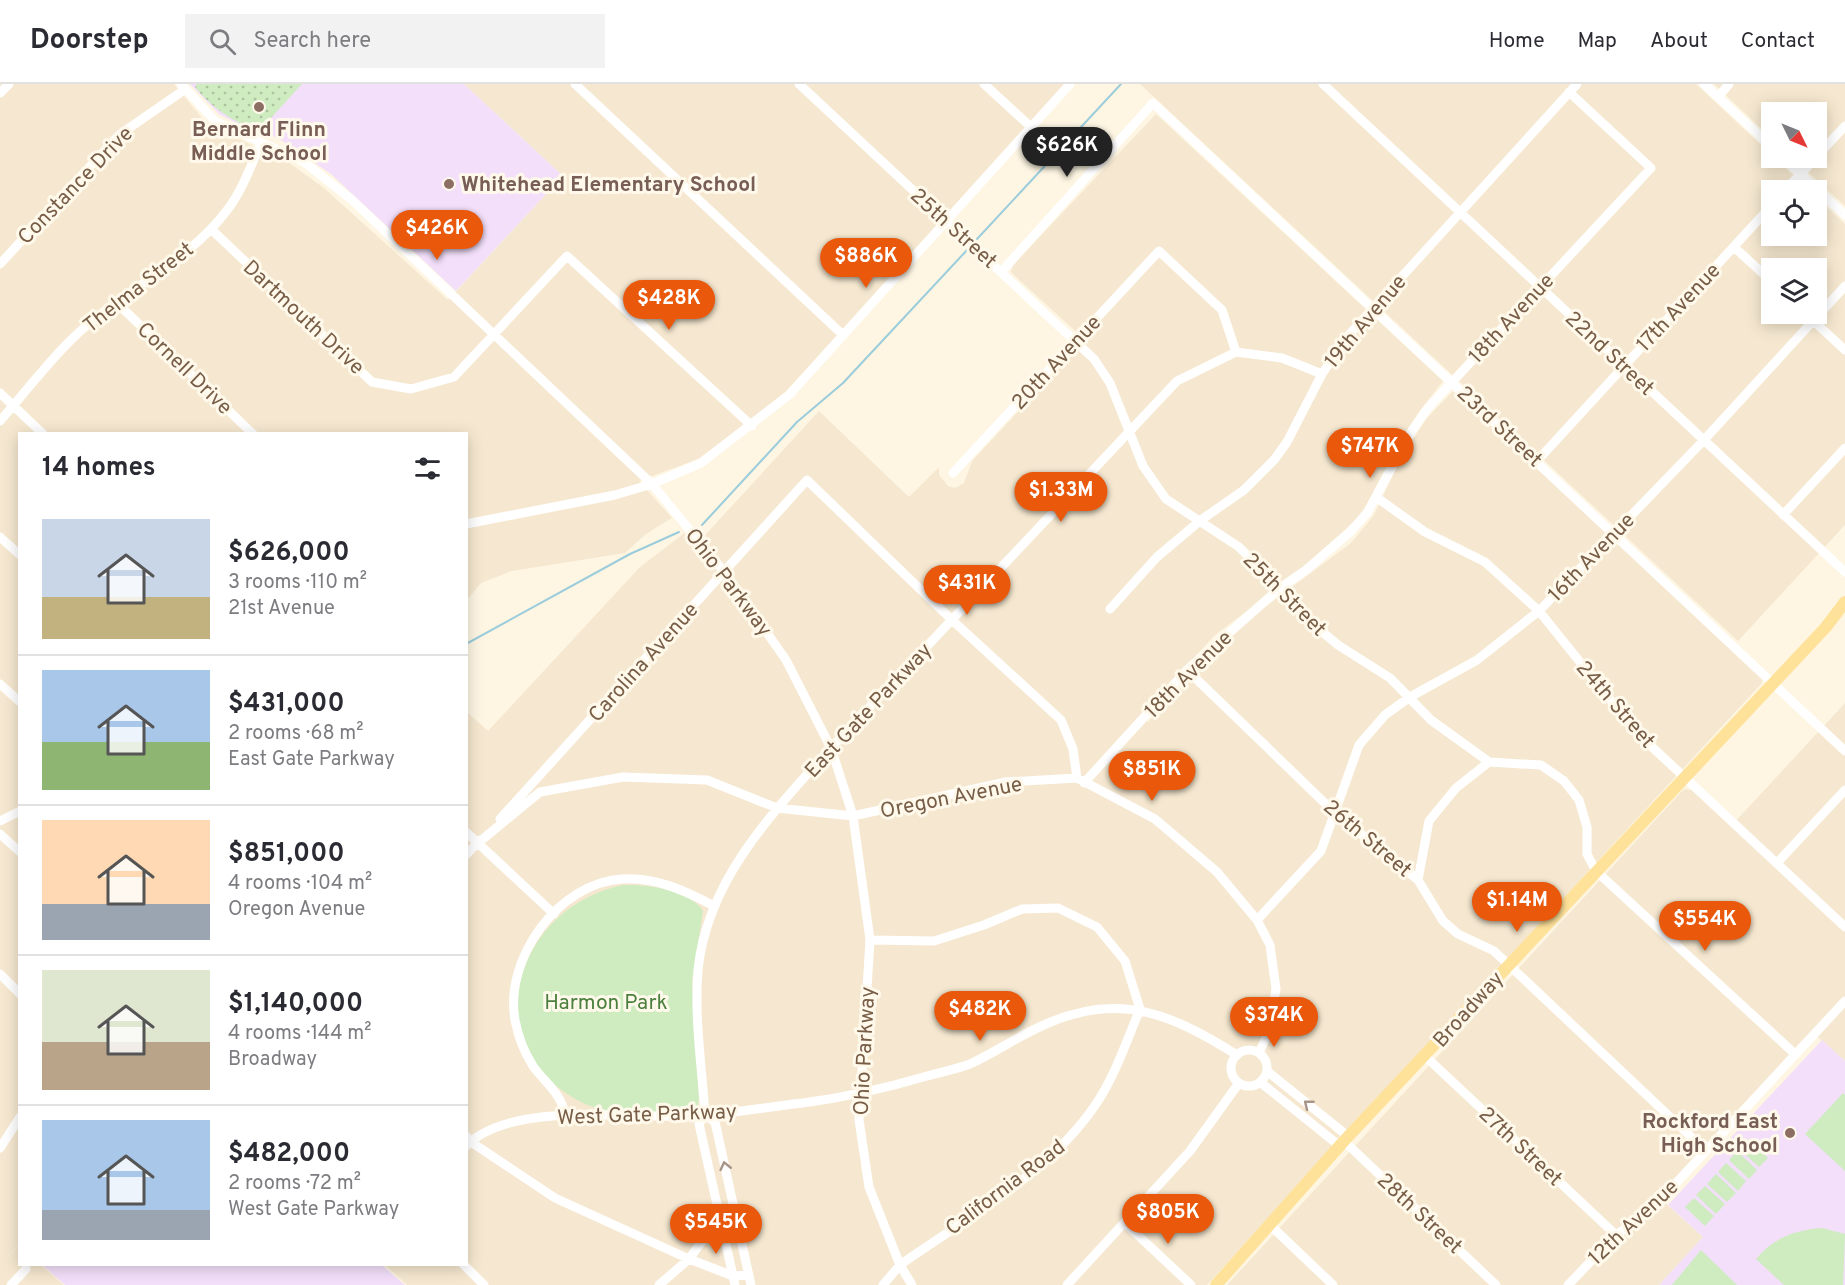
<!DOCTYPE html>
<meta charset="utf-8">
<style>
:root{--surface:#fff;--page:#f2f2f3;--text:#2b2b33;--muted:#7c7c81;--line:#e1e1e2;--accent:#ea580c}
body{margin:0;font-family:Overpass,sans-serif;background:var(--page);color:var(--text);height:100vh;display:flex;flex-direction:column;font-size:22px;white-space:nowrap}
*{box-sizing:border-box;margin:0}
p{font-size:20px;color:var(--muted)}
.icon{flex:none;width:33px;height:33px;fill:none;stroke:currentColor;stroke-width:2;stroke-linecap:round;stroke-linejoin:round}
.map{position:relative;flex:1;overflow:hidden}
.sheet{position:absolute;left:18px;top:348px;width:450px;height:834px;display:flex;flex-direction:column;background:var(--surface);border-radius:0px;box-shadow:0 3px 15px #0003}
.sheet>*{flex:none}
.needle{width:39px;rotate:133deg}
.controls{position:absolute;left:1761px;top:18px;display:grid;gap:12px}
.controls a{display:grid;place-items:center;width:66px;height:66px;border-radius:0px;background:var(--surface);box-shadow:0 3px 15px #0003;font-size:30px}
.price{position:absolute;translate:-50% -51px;padding:0 14px;border-radius:21px;background:var(--accent);color:#fff;font-size:20px;line-height:39px;filter:drop-shadow(0 2px 3px #0008)}
.price::after{content:'';position:absolute;left:50%;top:36px;width:18px;height:14px;margin-left:-9px;background:inherit;clip-path:polygon(0 0,100% 0,50% 100%)}
.price.on{background:#222;color:#fff}
ul{padding:0;list-style:none}
li{display:flex;align-items:center;gap:18px;height:150px;padding:0 24px}
li+li{border-top:2px solid var(--line)}
li span{display:grid;place-items:center;flex:none;width:168px;height:120px;border-radius:0px;color:#555}
li>.icon{margin-inline-start:auto}
span .icon{width:72px;height:72px;fill:#fffc;stroke-width:1}
li b{font-size:26px}
h2{display:flex;justify-content:space-between;align-items:center;height:72px;padding:0 24px;font-size:26px}
header{display:flex;align-items:center;gap:36px;box-sizing:border-box;height:84px;padding:0 30px;background:var(--surface);border-bottom:2px solid var(--line)}
header strong{font-size:28px}
nav{display:flex;gap:33px;margin-inline-start:auto;font-size:21px}
.search{width:420px;height:54px;background:var(--page);display:flex;align-items:center;gap:15px;box-sizing:border-box;padding:0 21px;border-radius:0px;color:var(--muted);font-size:22px}
.map>svg:first-child{display:block}
.residential{fill:#f6e8d0;fill-rule:evenodd}
.education{fill:#f3dffa}
.grass{fill:url(#grass-dots)}
.park{fill:#ceecc0}
.lines{fill:none;stroke-linecap:round;stroke-linejoin:round}
.stream{stroke:#9bccdb;stroke-width:2}
.minor{stroke:#fff;stroke-width:9}
.major{stroke:#ffe299;stroke-width:12}
.oneway{stroke:#a79687}
.education-dot{fill:#8d6e63;stroke:#fff9eb;stroke-width:2}
.labels{text-anchor:middle;stroke-width:6;stroke-linejoin:round;paint-order:stroke}
.education-label{font-size:21px;font-weight:bold;fill:#785e54;stroke:#fff9eb}
.street-label{font-size:21px;fill:#785d47;stroke:#fff9eb}
.park-label{font-size:21px;fill:#4b7f3e;stroke:#fff9eb}
</style>
<header>
<strong>Doorstep</strong>
<div class="search"><svg class="icon" aria-label="search" viewBox="0 0 24 24"><circle cx="10" cy="10" r="6"/><path d="M15 15l6 6"/></svg>Search here</div>
<nav><a>Home</a><a>Map</a><a>About</a><a>Contact</a></nav>
</header>
<div class="map">
<svg width="1845" height="1201" viewBox="0 0 1845 1201">
<defs>
<pattern id="grass-dots" width="8" height="8" patternUnits="userSpaceOnUse" patternTransform="scale(1.5)"><rect width="8" height="8" fill="#ceecc0"/><path d="M2 2h.1M6 6h.1" fill="none" stroke="#acc29e" stroke-width="1.8" stroke-linecap="round"/></pattern>
</defs>
<rect width="100%" height="100%" fill="#fef6e3"/>
<path class="residential" d="M 0,0 L 174,0 L 202,34 L 216,44 L 288,78 L 324,104 L 448,216 L 563,92 L 464,0 L 1066,0 L 778,316 L 698,375 L 639,397 L 672,434 L 646,450 L 625,469 L 512,487 L 481,499 L 467,516 L 466,350 L 20,350 L 20,1158 L 3,1177 L 19,1160 L 20,1180 L 41,1181 L 64,1201 L 0,1201 Z
M 1140,0 L 1696,0 L 1809,106 L 1772,106 L 1772,152 L 1816,152 L 1817,114 L 1845,140 L 1845,441 L 1738,557 ZM 1772,184 L 1816,184 L 1816,230 L 1772,230 Z
M 1714,0 L 1845,0 L 1845,122 L 1793,74 L 1816,74 L 1816,28 L 1772,28 L 1771,54 Z
M 1156,30 L 1443,297 L 1418,329 L 1397,362 L 1362,430 L 1307,481 L 1214,552 L 1141,632 L 1148,638 L 1224,558 L 1257,529 L 1351,459 L 1374,431 L 1401,374 L 1426,335 L 1453,307 L 1762,593 L 1762,599 L 1207,1201 L 407,1201 L 385,1181 L 466,1180 L 467,628 L 488,647 L 639,484 L 684,449 L 695,462 L 819,327 L 909,413 L 939,383 L 939,391 L 948,402 L 955,404 L 964,399 L 972,377 L 1085,256 L 1015,192 L 1011,188 L 1013,181 Z
M 1845,619 L 1845,977 L 1813,949 L 1660,1114 L 1703,1153 L 1659,1201 L 1227,1201 L 1681,708 L 1685,705 L 1692,706 L 1731,742 Z"/>
<path class="education" d="M 190,0 L 464,0 L 563,92 L 456,207 L 331,90 L 278,54 L 240,41 L 219,30 Z
M 1822,956 L 1845,977 L 1845,1201 L 1659,1201 L 1703,1153 L 1668,1121 Z
M 42,1181 L 382,1181 L 405,1201 L 65,1201 Z"/>
<path class="grass" d="M 197,0 L 302,0 L 259,47 C 233,38 213,25 195,3 Z"/>
<path class="park" d="M 623,801 C 645,800 691,806 703,827 L 692,897 L 699,1015 L 697,1023 L 692,1027 C 657,1030 611,1034 579,1017 C 475,962 513,824 623,801 Z
M 1843,1009 L 1845,1011 L 1845,1087 L 1805,1050 Z
M 1748,1055 L 1768,1074 L 1759,1083 L 1739,1065 Z
M 1737,1067 L 1757,1086 L 1749,1095 L 1729,1076 Z
M 1726,1079 L 1746,1097 L 1738,1107 L 1718,1088 Z
M 1716,1090 L 1736,1109 L 1727,1118 L 1707,1100 Z
M 1705,1102 L 1725,1120 L 1716,1130 L 1696,1111 Z
M 1694,1114 L 1714,1132 L 1705,1142 L 1685,1123 Z
M 1822,1144 L 1845,1150 L 1843,1201 L 1784,1201 L 1756,1175 C 1773,1154 1795,1146 1822,1144 Z
M 1701,1166 L 1737,1201 L 1672,1201 Z"/>
<g class="lines">
<path class="stream" d="M 977,155 L 1121,0
M 702,441 L 797,338 L 843,299 L 968,165
M 466,560 L 630,470 L 679,448"/>
<path class="minor" d="M 181,0 L 215,37 L 304,78 L 352,116 L 652,400 L 725,489 L 786,576 L 831,664 L 853,732 L 870,856 L 859,1036 L 869,1103 L 900,1181 L 912,1201
M 575,0 L 843,251
M 799,0 L 1094,275 L 1110,299 L 1143,382 L 1166,415 L 1239,463 L 1280,504 L 1307,535 L 1338,561 L 1390,594 L 1431,636 L 1489,678 L 1541,681 L 1564,697 L 1579,716 L 1587,743 L 1587,770 L 1596,787 L 1795,970
M 984,0 L 1031,43
M 1323,0 L 1845,488
M 1704,0 L 1772,63
M 0,9 L 9,0
M 1718,13 L 1729,0
M 1816,73 L 1845,42
M 1783,74 L 1845,131
M 1785,106 L 1816,74
M 211,145 L 372,298 L 411,305 L 454,293 L 567,172 L 752,342
M 1734,163 L 1772,198
M 0,180 L 119,51 L 184,6
M 1002,187 L 1153,19 L 1845,667
M 117,219 L 253,350
M 1806,230 L 1845,266
M 0,309 L 43,350
M 0,337 C 24,310 47,279 73,254 C 121,207 187,180 228,125 C 243,105 251,81 261,59
M 1537,377 L 1772,121
M 953,389 L 1159,167 L 1222,226 L 1236,268
M 1376,413 L 1425,448 L 1485,478 L 1539,527 L 1637,649 L 1845,843
M 1783,431 L 1845,364
M 466,440 L 615,411 L 652,400 L 701,379 L 790,310 L 1070,0
M 0,453 L 20,471
M 1110,525 L 1157,473 L 1201,436 L 1244,406 L 1274,376 L 1287,358 L 1322,290 L 1346,254 L 1577,0
M 1187,586 L 1334,728 L 1418,796 L 1443,837 L 1458,850 L 1494,867 L 1705,1066
M 0,600 L 20,618
M 1084,699 L 1187,586 L 1280,504 L 1306,486 L 1351,447 L 1367,429 L 1411,348 L 1428,324 L 1651,84 L 1569,8
M 500,735 L 807,396 L 952,536 L 1061,636 L 1073,665 L 1077,694
M 0,737 L 20,727
M 466,748 L 554,830
M 0,750 L 20,768
M 478,759 L 540,708 L 623,693 L 707,696 L 777,724 L 853,732 L 1006,698 L 1077,694 L 1155,735 L 1217,788 L 1257,836 L 1270,861 L 1276,905 L 1269,947 L 1259,969
M 466,771 L 480,756
M 1777,779 L 1845,706
M 1418,796 L 1429,737 L 1456,704 L 1489,678
M 1257,836 L 1321,767 L 1359,661 L 1385,631 L 1410,613 L 1477,576 L 1539,527 L 1704,356 L 1845,202
M 870,856 L 934,857 L 984,841 L 1022,825 L 1058,824 L 1097,843 L 1125,877 L 1140,925 C 1127,956 1115,992 1096,1020 C 1049,1090 968,1133 900,1181 L 883,1201
M 0,890 L 20,910
M1231 984a18 18 0 1 1 36 0a18 18 0 1 1-36 0Z
M 1425,972 L 1616,1151
M 1267,987 L 1344,1049 L 1344,1057
M 1260,998 L 1336,1059 L 1344,1057
M 565,1031 C 562,1010 545,999 533,982 C 524,968 518,952 515,936 C 504,875 558,799 622,795 C 655,793 684,806 712,821
M 705,1031 L 715,1038 L 751,1201
M 466,1052 L 471,1058 L 555,1114 L 689,1175 L 733,1192 L 749,1191
M 1344,1057 L 1496,1201
M 466,1062 C 512,1016 629,1035 690,1032 C 728,1030 766,1023 803,1019 C 848,1013 883,1005 927,992 C 941,988 957,985 970,980 C 996,968 1020,951 1046,940 C 1121,907 1173,931 1237,971
M 0,1064 L 20,1033
M 1126,1140 L 1191,1201
M 1269,1140 L 1333,1201
M 463,1180 L 484,1201
M 11,1201 L 26,1185
M 659,1201 L 689,1175 L 719,1134
M 735,1201 L 699,1040 L 705,1031 C 702,984 694,933 698,886 C 707,796 773,728 831,664 L 1177,297 L 1236,268 L 1282,274 L 1322,290
M 1067,1201 L 1190,1067 L 1239,999
M 1568,1201 L 1616,1151 L 1651,1126 L 1845,917"/>
<path class="major" d="M 1216,1201 L 1344,1057 L 1826,543 L 1845,518"/>
</g>
<defs><path id="oneway-chevron" d="M-2-3.5L2.5 0L-2 3.5" fill="none" stroke-width="1.6" stroke-linecap="round" stroke-linejoin="round" transform="scale(1.5)"/></defs>
<g class="oneway">
<use href="#oneway-chevron" transform="translate(1308 1020) rotate(-141)"/>
<use href="#oneway-chevron" transform="translate(725 1082) rotate(-103)"/>
</g>
<g class="education-dot">
<circle cx="259" cy="23" r="6"/>
<circle cx="449" cy="100" r="6"/>
<circle cx="1790" cy="1049" r="6"/>
</g>
<g class="labels">
<g class="education-label">
<text x="259" y="52">Bernard Flinn<tspan x="259" dy="24">Middle School</tspan></text>
<text x="461" y="107" text-anchor="start">Whitehead Elementary School</text>
<text x="1778" y="1044" text-anchor="end">Rockford East<tspan x="1778" dy="24">High School</tspan></text>
</g>
<g class="street-label">
<text transform="translate(75 101) rotate(-46)" y="7">Constance Drive</text>
<text transform="translate(954 144) rotate(42)" y="7">25th Street</text>
<text transform="translate(138 203) rotate(-38)" y="7">Thelma Street</text>
<text transform="translate(1678 223) rotate(-47)" y="7">17th Avenue</text>
<text transform="translate(304 233) rotate(43)" y="7">Dartmouth Drive</text>
<text transform="translate(1511 234) rotate(-47)" y="7">18th Avenue</text>
<text transform="translate(1365 237) rotate(-50)" y="7">19th Avenue</text>
<text transform="translate(1610 269) rotate(43)" y="7">22nd Street</text>
<text transform="translate(1056 278) rotate(-47)" y="7">20th Avenue</text>
<text transform="translate(185 284) rotate(44)" y="7">Cornell Drive</text>
<text transform="translate(1500 342) rotate(43)" y="7">23rd Street</text>
<text transform="translate(1591 473) rotate(-46)" y="7">16th Avenue</text>
<text transform="translate(729 498) rotate(53)" y="7">Ohio Parkway</text>
<text transform="translate(1285 510) rotate(45)" y="7">25th Street</text>
<text transform="translate(643 578) rotate(-48)" y="7">Carolina Avenue</text>
<text transform="translate(1188 590) rotate(-45)" y="7">18th Avenue</text>
<text transform="translate(1616 620) rotate(49)" y="7">24th Street</text>
<text transform="translate(868 626) rotate(-47)" y="7">East Gate Parkway</text>
<text transform="translate(951 713) rotate(-11)" y="7">Oregon Avenue</text>
<text transform="translate(1368 754) rotate(40)" y="7">26th Street</text>
<text transform="translate(1468 925) rotate(-48)" y="7">Broadway</text>
<text transform="translate(864 967) rotate(-87)" y="7">Ohio Parkway</text>
<text transform="translate(647 1030) rotate(-2)" y="7">West Gate Parkway</text>
<text transform="translate(1521 1062) rotate(43)" y="7">27th Street</text>
<text transform="translate(1005 1103) rotate(-37)" y="7">California Road</text>
<text transform="translate(1420 1129) rotate(43)" y="7">28th Street</text>
<text transform="translate(1633 1138) rotate(-43)" y="7">12th Avenue</text>
</g>
<g class="park-label">
<text x="606" y="925">Harmon Park</text>
</g>
</g>
</svg>
<div class="controls">
<a><svg class="needle" viewBox="-14 -14 28 28"><path d="M0-13l5 13h-10z" fill="#e53935"/><path d="M0 13l5-13h-10z" fill="#7c7c81"/></svg></a>
<a><svg class="icon" aria-label="locate" viewBox="0 0 24 24"><circle cx="12" cy="12" r="6"/><path d="M12 2v4M12 18v4M2 12h4M18 12h4"/></svg></a>
<a><svg class="icon" aria-label="layers" viewBox="0 0 24 24"><path d="M12 4l9 5-9 5-9-5zM3 14l9 5 9-5"/></svg></a>
</div>
<b class="price on" style="left:1067px;top:94px">$626K</b>
<b class="price" style="left:437px;top:177px">$426K</b>
<b class="price" style="left:866px;top:205px">$886K</b>
<b class="price" style="left:669px;top:247px">$428K</b>
<b class="price" style="left:1370px;top:395px">$747K</b>
<b class="price" style="left:1061px;top:439px">$1.33M</b>
<b class="price" style="left:967px;top:532px">$431K</b>
<b class="price" style="left:1152px;top:718px">$851K</b>
<b class="price" style="left:1517px;top:849px">$1.14M</b>
<b class="price" style="left:1705px;top:868px">$554K</b>
<b class="price" style="left:980px;top:958px">$482K</b>
<b class="price" style="left:1274px;top:964px">$374K</b>
<b class="price" style="left:1168px;top:1161px">$805K</b>
<b class="price" style="left:716px;top:1171px">$545K</b>
<section class="sheet">
<h2>14 homes<svg class="icon" aria-label="filters" viewBox="0 0 24 24"><path d="M4 7h16M4 17h16"/><circle cx="9" cy="7" r="2"/><circle cx="15" cy="17" r="2"/></svg></h2>
<ul>
<li><span style="background:linear-gradient(#c9d6e8 65%,#c2b280 0)"><svg class="icon" aria-label="home" viewBox="0 0 24 24"><path d="M3 11l9-7 9 7M6 9v11h12V9"/></svg></span><div><b>$626,000</b><p>3 rooms · 110 m²</p><p>21st Avenue</p></div></li>
<li><span style="background:linear-gradient(#a9c7e8 60%,#8fb573 0)"><svg class="icon" aria-label="home" viewBox="0 0 24 24"><path d="M3 11l9-7 9 7M6 9v11h12V9"/></svg></span><div><b>$431,000</b><p>2 rooms · 68 m²</p><p>East Gate Parkway</p></div></li>
<li><span style="background:linear-gradient(#ffd9b3 70%,#9aa5b1 0)"><svg class="icon" aria-label="home" viewBox="0 0 24 24"><path d="M3 11l9-7 9 7M6 9v11h12V9"/></svg></span><div><b>$851,000</b><p>4 rooms · 104 m²</p><p>Oregon Avenue</p></div></li>
<li><span style="background:linear-gradient(#dfe7d0 60%,#b9a48a 0)"><svg class="icon" aria-label="home" viewBox="0 0 24 24"><path d="M3 11l9-7 9 7M6 9v11h12V9"/></svg></span><div><b>$1,140,000</b><p>4 rooms · 144 m²</p><p>Broadway</p></div></li>
<li><span style="background:linear-gradient(#a9c7e8 75%,#9aa5b1 0)"><svg class="icon" aria-label="home" viewBox="0 0 24 24"><path d="M3 11l9-7 9 7M6 9v11h12V9"/></svg></span><div><b>$482,000</b><p>2 rooms · 72 m²</p><p>West Gate Parkway</p></div></li>
</ul>
</section>
</div>
